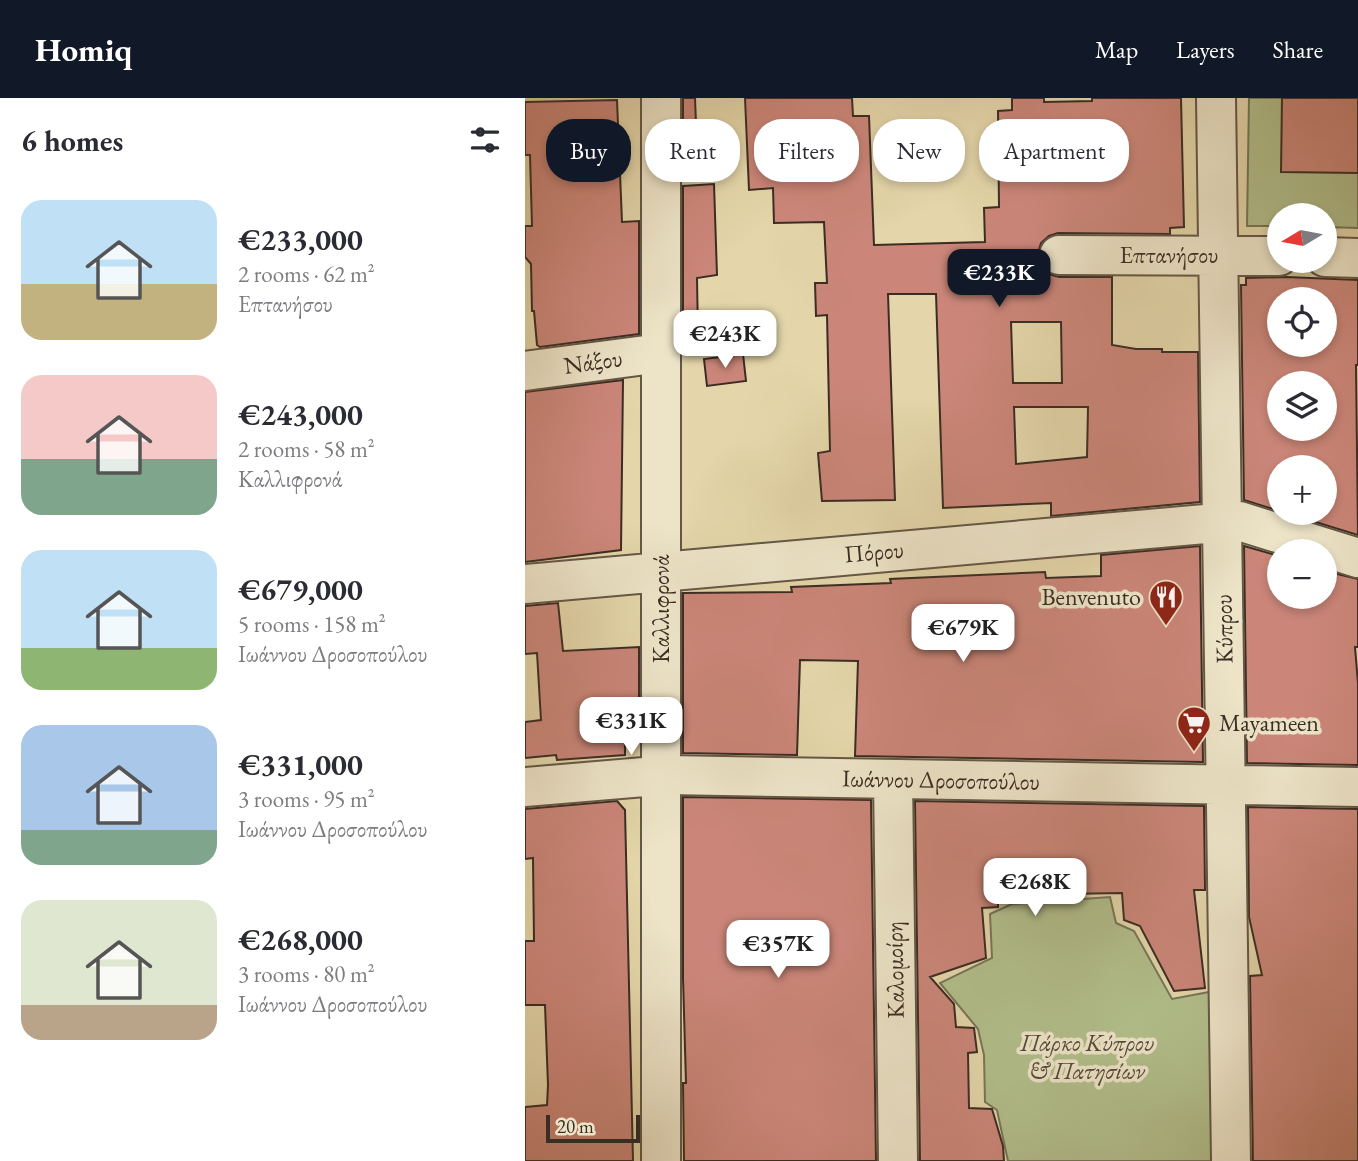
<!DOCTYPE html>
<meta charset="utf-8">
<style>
:root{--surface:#fff;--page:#f2f2f3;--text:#2b2b33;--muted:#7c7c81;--accent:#111827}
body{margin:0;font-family:"EB Garamond",serif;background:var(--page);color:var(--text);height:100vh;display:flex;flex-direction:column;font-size:26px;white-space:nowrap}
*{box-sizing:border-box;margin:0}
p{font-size:23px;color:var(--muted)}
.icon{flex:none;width:38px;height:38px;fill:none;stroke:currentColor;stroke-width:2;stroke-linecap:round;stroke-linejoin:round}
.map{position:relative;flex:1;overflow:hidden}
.sheet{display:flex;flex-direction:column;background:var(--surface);width:525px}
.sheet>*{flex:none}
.banner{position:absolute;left:21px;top:21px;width:665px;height:63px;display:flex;gap:14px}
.needle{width:46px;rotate:260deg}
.controls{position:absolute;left:742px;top:105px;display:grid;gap:14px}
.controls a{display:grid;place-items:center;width:70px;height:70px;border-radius:50%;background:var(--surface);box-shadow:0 4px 10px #0003;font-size:35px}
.scale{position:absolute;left:21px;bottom:18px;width:94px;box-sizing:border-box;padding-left:7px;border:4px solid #3b2d24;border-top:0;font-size:19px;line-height:24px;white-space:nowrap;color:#3b2d24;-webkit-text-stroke:5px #ede4c8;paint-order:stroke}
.price{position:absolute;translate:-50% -60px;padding:0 16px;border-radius:14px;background:#fff;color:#222;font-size:23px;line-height:46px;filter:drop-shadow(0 2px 4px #0008)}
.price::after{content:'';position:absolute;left:50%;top:42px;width:21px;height:16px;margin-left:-10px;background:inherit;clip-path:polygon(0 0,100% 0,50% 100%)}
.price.active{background:var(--accent);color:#fff}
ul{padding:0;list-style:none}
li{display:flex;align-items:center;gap:21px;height:175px;padding:0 21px}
li span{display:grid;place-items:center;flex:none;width:196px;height:140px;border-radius:21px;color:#555}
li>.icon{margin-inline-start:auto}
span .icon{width:84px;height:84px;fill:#fffc;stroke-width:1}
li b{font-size:30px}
h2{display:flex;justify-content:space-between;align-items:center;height:84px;padding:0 21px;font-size:30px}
.tag{padding:0 24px;border-radius:28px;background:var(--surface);box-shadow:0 4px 10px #0003;font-size:24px;line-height:63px}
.tag.active{background:var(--accent);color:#fff}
header{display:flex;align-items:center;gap:42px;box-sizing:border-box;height:98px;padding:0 35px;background:var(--accent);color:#fff}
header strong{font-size:33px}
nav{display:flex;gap:38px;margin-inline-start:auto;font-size:24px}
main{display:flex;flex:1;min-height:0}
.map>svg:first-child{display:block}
.green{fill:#b1be8b;stroke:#767658;stroke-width:2}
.building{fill:#cb8679;stroke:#3b2d24;stroke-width:2;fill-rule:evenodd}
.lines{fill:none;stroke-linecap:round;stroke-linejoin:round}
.minor-casing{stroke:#655746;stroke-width:42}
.minor{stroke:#ede4c8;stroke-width:38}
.labels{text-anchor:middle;stroke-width:7;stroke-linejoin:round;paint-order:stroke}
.street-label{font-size:24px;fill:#3b2d24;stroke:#ede4c8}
.poi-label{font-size:24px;fill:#3b2d24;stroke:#ede4c8;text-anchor:end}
.park-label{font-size:24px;font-style:italic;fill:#534a39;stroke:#ede4c8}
</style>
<header>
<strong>Homiq</strong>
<nav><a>Map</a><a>Layers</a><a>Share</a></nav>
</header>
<main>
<section class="sheet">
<h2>6 homes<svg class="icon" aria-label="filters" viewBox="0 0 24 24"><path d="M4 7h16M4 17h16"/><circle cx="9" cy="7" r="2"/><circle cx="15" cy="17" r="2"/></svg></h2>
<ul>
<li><span style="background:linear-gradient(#bfe0f5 60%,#c2b280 0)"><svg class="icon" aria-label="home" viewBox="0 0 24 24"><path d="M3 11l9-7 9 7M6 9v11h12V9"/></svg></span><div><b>€233,000</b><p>2 rooms · 62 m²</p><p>Επτανήσου</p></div></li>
<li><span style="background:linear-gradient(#f6c9c9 60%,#7fa58c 0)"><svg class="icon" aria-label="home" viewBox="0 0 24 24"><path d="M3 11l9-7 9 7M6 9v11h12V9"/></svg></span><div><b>€243,000</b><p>2 rooms · 58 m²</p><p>Καλλιφρονά</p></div></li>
<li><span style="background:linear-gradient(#bfe0f5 70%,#8fb573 0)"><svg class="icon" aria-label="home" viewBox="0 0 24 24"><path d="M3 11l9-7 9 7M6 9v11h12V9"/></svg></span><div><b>€679,000</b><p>5 rooms · 158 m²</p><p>Ιωάννου Δροσοπούλου</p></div></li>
<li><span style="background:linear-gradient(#a9c7e8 75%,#7fa58c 0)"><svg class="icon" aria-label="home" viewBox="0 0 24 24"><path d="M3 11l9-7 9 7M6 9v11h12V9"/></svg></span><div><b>€331,000</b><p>3 rooms · 95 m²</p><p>Ιωάννου Δροσοπούλου</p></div></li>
<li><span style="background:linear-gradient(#dfe7d0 75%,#b9a48a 0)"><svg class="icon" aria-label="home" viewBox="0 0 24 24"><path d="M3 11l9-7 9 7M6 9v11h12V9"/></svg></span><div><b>€268,000</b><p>3 rooms · 80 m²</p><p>Ιωάννου Δροσοπούλου</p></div></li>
</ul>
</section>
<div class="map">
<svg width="833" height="1063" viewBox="0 0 833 1063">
<rect width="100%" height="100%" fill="#e4d6aa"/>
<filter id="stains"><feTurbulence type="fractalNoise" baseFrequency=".00286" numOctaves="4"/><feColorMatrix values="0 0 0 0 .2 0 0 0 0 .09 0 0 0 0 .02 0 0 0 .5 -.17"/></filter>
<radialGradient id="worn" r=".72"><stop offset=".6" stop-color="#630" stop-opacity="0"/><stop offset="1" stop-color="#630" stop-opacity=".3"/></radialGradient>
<path class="green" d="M 724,0 L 833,0 L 833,130 L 800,129 L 800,117 L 754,117 L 754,128 L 722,128 Z
M 585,799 L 591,825 L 609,833 L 647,901 L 684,894 L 688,1063 L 483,1063 L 472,1012 L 460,1004 L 459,957 L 453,931 L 415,885 L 467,860 L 465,816 L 487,806 Z"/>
<path class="building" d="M 158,0 L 170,0 L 172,51 L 158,51 Z
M 220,0 L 327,0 L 328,18 L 344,18 L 349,147 L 460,144 L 459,110 L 474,109 L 473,13 L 487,12 L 487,0 L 519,0 L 519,4 L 567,3 L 567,0 L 656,0 L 659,129 L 645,130 L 645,136 L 533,135 L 524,138 L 516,145 L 512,158 L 515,168 L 524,176 L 534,179 L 587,179 L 587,247 L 611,251 L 637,251 L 637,254 L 673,254 L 675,404 L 526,418 L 526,405 L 418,410 L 411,196 L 363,196 L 370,402 L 297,403 L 293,355 L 305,353 L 302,217 L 291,218 L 290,185 L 302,185 L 299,124 L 249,125 L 248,90 L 224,92 ZM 486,224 L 536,224 L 537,285 L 488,285 ZM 489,309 L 563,309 L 562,359 L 491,366 Z
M 757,0 L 833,0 L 833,75 L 756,74 Z
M 92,2 L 97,124 L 114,123 L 114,236 L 15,249 L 12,247 L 9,213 L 7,213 L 6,166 L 0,159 L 0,128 L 7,128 L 5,57 L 0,57 L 0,4 Z
M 189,86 L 192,177 L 172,180 L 173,237 L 158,239 L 158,88 Z
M 762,179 L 833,182 L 833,267 L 831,267 L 833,437 L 761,415 L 800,415 L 800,369 L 754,369 L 754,413 L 719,402 L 716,187 L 721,187 L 721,180 ZM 754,201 L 800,201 L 800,247 L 754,247 ZM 754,285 L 800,285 L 800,331 L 754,331 Z
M 218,256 L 221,283 L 182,288 L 179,261 Z
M 98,282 L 96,452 L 0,464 L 0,294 Z
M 675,448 L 678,664 L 330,658 L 333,563 L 275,562 L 272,657 L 158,655 L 158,495 L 267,494 L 266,489 L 366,485 L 365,481 L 520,474 L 521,480 L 576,478 L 576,457 Z
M 719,448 L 754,458 L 754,499 L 800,499 L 800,473 L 833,481 L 833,549 L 830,549 L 833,585 L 833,667 L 722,665 Z
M 33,505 L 38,553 L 114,549 L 114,637 L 100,637 L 100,657 L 32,662 L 31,657 L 0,660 L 0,624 L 16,622 L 12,555 L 0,556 L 0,508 Z
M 158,699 L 346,702 L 351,1063 L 159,1063 L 158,985 L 161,985 L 158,880 Z
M 92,703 L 100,712 L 108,1063 L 0,1063 L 0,1009 L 22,1007 L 23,987 L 20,907 L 0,907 L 0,843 L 9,843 L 8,760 L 0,761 L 0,711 Z
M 390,703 L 679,708 L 680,792 L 669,792 L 680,890 L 649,893 L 615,828 L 599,822 L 597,795 L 538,796 L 473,805 L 473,809 L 457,810 L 461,860 L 405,879 L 429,906 L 431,929 L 449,930 L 452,954 L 443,955 L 444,1010 L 467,1011 L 478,1048 L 479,1063 L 395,1063 Z
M 723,709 L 833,711 L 833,1063 L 728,1063 L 725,878 L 737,877 L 724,819 Z"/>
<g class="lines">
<g class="minor-casing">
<path id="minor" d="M 691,0 L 706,1063
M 534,157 L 754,158
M 800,159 L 833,160
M 0,273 L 136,255
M 0,486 L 714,423 L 833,460
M 368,681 L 373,1063
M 0,689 L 143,677 L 833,689
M 136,1063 L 136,0"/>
</g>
<use href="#minor" class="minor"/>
</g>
<defs>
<g id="restaurant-pin" transform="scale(1.75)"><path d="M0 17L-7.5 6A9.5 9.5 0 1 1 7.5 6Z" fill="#8f2418" stroke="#ede4c8"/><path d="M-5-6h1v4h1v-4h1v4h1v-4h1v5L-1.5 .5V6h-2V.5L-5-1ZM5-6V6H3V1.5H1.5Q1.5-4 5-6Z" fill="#fff"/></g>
<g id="supermarket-pin" transform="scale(1.75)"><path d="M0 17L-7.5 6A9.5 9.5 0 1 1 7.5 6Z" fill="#8f2418" stroke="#ede4c8"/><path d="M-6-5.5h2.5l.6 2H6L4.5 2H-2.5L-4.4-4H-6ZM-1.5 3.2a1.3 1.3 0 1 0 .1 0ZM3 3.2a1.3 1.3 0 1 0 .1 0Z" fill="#fff"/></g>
</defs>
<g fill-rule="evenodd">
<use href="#restaurant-pin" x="641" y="499"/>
<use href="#supermarket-pin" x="669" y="625"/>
</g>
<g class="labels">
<g class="street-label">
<text x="644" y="165">Επτανήσου</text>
<text transform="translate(68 264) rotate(-8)" y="8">Νάξου</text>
<text transform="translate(349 454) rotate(-5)" y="8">Πόρου</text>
<text transform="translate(136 511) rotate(-90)" y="8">Καλλιφρονά</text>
<text transform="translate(699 531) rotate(-91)" y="8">Κύπρου</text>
<text transform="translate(416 682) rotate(1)" y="8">Ιωάννου Δροσοπούλου</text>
<text transform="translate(370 872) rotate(-91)" y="8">Καλομοίρη</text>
</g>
<g class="poi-label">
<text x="616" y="507">Benvenuto</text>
<text x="694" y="633" text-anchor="start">Mayameen</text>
</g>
<g class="park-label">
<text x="562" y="953">Πάρκο Κύπρου<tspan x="562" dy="28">&amp; Πατησίων</tspan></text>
</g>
</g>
<rect width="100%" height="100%" filter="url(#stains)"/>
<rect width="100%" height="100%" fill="url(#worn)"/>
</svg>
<div class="controls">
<a><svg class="needle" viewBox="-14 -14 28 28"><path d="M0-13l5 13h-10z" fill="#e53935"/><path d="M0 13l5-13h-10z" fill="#7c7c81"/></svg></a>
<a><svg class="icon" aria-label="locate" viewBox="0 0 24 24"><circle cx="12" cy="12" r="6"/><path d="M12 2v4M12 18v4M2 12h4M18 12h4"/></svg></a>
<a><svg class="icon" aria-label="layers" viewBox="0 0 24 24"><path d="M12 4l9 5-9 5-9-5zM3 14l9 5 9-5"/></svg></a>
<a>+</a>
<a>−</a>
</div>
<div class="scale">20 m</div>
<b class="price active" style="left:474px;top:211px">€233K</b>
<b class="price" style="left:200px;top:272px">€243K</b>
<b class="price" style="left:438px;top:566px">€679K</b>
<b class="price" style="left:106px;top:659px">€331K</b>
<b class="price" style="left:510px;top:820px">€268K</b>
<b class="price" style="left:253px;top:882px">€357K</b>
<div class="banner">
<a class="tag active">Buy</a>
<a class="tag">Rent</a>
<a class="tag">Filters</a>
<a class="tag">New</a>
<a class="tag">Apartment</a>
</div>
</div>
</main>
